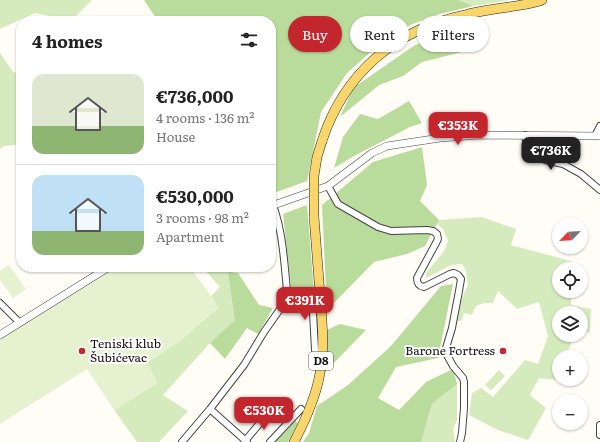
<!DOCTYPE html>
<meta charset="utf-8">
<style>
:root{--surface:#fff;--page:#f6f6f6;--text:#222;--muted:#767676;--line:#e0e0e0;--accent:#c4262e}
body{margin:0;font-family:Literata,serif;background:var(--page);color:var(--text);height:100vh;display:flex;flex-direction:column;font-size:15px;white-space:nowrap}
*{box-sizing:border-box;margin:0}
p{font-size:13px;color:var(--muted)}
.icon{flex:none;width:22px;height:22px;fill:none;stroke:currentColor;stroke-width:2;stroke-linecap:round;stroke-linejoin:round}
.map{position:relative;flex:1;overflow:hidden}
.details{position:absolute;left:16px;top:16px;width:260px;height:256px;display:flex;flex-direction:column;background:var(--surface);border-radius:16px;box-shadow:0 1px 3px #0004}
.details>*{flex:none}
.guide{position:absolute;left:288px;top:16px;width:252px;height:36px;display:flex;gap:8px}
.needle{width:26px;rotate:245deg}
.tools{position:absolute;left:552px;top:218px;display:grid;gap:8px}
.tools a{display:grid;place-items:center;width:36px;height:36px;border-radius:50%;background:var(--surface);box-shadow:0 1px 3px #0004;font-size:20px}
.price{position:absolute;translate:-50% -34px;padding:0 9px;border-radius:8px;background:var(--accent);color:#fff;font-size:13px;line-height:26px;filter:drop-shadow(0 1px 2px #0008)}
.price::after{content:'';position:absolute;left:50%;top:24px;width:12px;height:9px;margin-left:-6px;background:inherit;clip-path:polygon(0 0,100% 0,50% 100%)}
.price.active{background:#222;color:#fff}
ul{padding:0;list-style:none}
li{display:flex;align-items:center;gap:12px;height:100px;padding:0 16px}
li+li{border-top:1px solid var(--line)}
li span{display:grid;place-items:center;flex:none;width:112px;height:80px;border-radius:12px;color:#555}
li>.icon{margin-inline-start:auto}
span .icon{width:48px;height:48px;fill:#fffc;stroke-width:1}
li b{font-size:17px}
h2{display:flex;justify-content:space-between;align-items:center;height:48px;padding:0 16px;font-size:17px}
.chip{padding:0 14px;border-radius:18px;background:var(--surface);box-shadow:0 1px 3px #0004;font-size:14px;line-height:36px}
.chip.active{background:var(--accent);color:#fff}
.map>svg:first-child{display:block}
.green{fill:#d5ebbd}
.forest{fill:#b9dc9c}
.pitch{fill:#e6f2cf}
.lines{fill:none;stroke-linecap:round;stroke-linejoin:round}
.minor-casing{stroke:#444;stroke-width:8}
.tertiary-casing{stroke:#444;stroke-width:8}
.primary-casing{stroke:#222;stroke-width:10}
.minor{stroke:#fff;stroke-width:6}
.tertiary{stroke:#fff;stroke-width:7}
.primary{stroke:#f9d66b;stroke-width:9}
.primary-bridge-casing{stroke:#222;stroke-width:10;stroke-linecap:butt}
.primary-bridge{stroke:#f9d66b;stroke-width:9}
.poi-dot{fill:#c4262e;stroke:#fff;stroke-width:1.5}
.labels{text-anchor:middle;stroke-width:4;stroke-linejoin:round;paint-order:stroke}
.shield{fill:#fff;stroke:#585858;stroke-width:1}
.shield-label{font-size:11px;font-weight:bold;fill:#111}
.poi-label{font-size:12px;fill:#111;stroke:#fff;text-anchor:start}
</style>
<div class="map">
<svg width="600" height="442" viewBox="0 0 600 442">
<rect width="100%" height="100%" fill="#fffdf5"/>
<path class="green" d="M 0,0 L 92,0 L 72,20 L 35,13 L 0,29 Z
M 459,0 L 510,0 L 473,6 Z
M 0,53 L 14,73 L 21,69 L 21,144 L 4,146 L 0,149 Z
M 482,217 L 516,229 L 511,245 L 571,261 L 571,269 L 559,269 L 559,291 L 571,291 L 571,305 L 591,309 L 590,332 L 581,332 L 581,313 L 559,313 L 559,335 L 574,335 L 566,357 L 559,357 L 559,376 L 558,380 L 539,378 L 530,395 L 546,408 L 528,440 L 498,430 L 469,415 L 472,393 L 481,388 L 493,397 L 525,360 L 538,364 L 548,336 L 539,302 L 517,309 L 498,291 L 493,303 L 484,303 L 476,306 L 472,315 L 464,313 L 461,321 L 456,321 L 457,315 L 462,298 L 468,285 L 466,271 L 462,264 L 451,265 L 426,278 L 426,273 L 444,251 L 448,241 L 443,229 L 437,224 L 439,220 Z
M 202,267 L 228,267 L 236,320 L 210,343 L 163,395 L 188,411 L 159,442 L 137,442 L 114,410 L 157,383 L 147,363 L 182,339 L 218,308 L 211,296 L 220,287 Z
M 499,370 L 505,376 L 491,390 L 485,385 Z
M 457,384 L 457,420 L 453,429 L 455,442 L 421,442 L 432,404 Z"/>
<path class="forest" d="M 144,0 L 459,0 L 473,6 L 440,14 L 410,25 L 381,43 L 347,73 L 321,112 L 307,181 L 271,194 L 271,21 L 158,21 Z
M 473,25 L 466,51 L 422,62 L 403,76 L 379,85 L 340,117 L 353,88 L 415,45 Z
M 409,101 L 422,123 L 410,127 L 354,156 L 334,168 L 343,137 L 360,114 L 378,119 Z
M 422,147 L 427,185 L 420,201 L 439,220 L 425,246 L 407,254 L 374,262 L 327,310 L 322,205 L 373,162 Z
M 307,205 L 314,292 L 292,294 L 283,214 Z
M 228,272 L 238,273 L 259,305 L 273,308 L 258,334 L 247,328 L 225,359 L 210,343 L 235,320 Z
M 453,284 L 438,358 L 396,367 L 378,398 L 399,410 L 426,382 L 453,369 L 457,384 L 432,404 L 421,442 L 303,442 L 309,433 L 317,406 L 348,385 L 391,346 L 441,286 Z
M 340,324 L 366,330 L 325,372 L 327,330 Z
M 295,420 L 298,423 L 288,442 L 273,442 Z"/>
<path class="pitch" d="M 9,265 L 26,289 L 13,298 L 0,280 L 0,271 Z
M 118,267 L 190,267 L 211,296 L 218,308 L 182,339 L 147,363 L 157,383 L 114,410 L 87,369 L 0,424 L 0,340 L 20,327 Z"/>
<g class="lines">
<g class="minor-casing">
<path id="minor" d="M 525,135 L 526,141 L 531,148 L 536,154 L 545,160 L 563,164 L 581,174 L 600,190
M 595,136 L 600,126
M 328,186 L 338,204 L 378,227 L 391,231 L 427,230 L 433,231 L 437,234 L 438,239 L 436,243 L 417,278 C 417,283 418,286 424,287 L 450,274 L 454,273 L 458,275 L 461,279 L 459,291 L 452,328 L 446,348 L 447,355 L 453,366 L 463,378 L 464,382 L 464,408 L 462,433 L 460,442
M 287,290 C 298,292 309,302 313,312 L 315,350
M 0,303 L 19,322
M 210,409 L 247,442
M 600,425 L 600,435
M 245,441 L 270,411
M 182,442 L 210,409 L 244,365 L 264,332 L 285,302 L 287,298 L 287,290 C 284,261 283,233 273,205
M 270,442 L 301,409"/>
</g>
<g class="tertiary-casing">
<path id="tertiary" d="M 271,206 L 328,186 L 372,153 L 387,146 L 440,138 L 480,135 L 600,136
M 0,335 L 109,267"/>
</g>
<g class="primary-casing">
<path id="primary" d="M 322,141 C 344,74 394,30 465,15 C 479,11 494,9 509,7 C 520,5 532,4 542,0
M 294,442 C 305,421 316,397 320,373 C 325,347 322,320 320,294 C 318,268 316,243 314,217"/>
</g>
<use href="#minor" class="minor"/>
<use href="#tertiary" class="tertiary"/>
<use href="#primary" class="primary"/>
<g class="primary-bridge-casing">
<path id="primary-bridge" d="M 314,217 L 314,176 L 317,157 L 322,141"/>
</g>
<use href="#primary-bridge" class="primary-bridge"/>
</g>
<g class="poi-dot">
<circle cx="82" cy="351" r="4"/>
<circle cx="503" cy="351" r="4"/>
</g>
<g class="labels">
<rect class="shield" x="309" y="352" width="24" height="18" rx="3"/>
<g class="shield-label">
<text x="321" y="365">D8</text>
</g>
<g class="poi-label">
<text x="90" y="348">Teniski klub<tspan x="90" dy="14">Šubićevac</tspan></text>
<text x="495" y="355" text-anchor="end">Barone Fortress</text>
</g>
</g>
</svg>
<div class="tools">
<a><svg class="needle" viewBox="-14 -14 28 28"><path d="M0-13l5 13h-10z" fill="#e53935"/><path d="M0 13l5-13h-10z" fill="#767676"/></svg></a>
<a><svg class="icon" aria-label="locate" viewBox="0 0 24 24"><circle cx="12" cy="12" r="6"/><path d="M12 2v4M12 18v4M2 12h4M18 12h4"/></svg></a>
<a><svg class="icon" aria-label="layers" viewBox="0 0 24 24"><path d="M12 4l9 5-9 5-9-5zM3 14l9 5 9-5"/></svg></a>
<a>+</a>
<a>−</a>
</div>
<b class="price" style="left:458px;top:146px">€353K</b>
<b class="price active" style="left:551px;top:171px">€736K</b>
<b class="price" style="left:305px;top:321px">€391K</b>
<b class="price" style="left:264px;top:431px">€530K</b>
<div class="guide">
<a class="chip active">Buy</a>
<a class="chip">Rent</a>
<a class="chip">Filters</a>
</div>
<section class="details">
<h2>4 homes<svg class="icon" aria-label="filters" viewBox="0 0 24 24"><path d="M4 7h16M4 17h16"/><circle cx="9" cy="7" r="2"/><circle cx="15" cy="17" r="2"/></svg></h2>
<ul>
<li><span style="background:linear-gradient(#dfe7d0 65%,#8fb573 0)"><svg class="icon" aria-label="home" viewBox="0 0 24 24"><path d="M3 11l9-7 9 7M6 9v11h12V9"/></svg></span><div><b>€736,000</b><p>4 rooms · 136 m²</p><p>House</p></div></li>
<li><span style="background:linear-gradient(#bfe0f5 70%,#8fb573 0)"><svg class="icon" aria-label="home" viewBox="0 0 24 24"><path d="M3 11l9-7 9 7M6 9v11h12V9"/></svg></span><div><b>€530,000</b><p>3 rooms · 98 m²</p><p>Apartment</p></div></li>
</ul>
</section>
</div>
